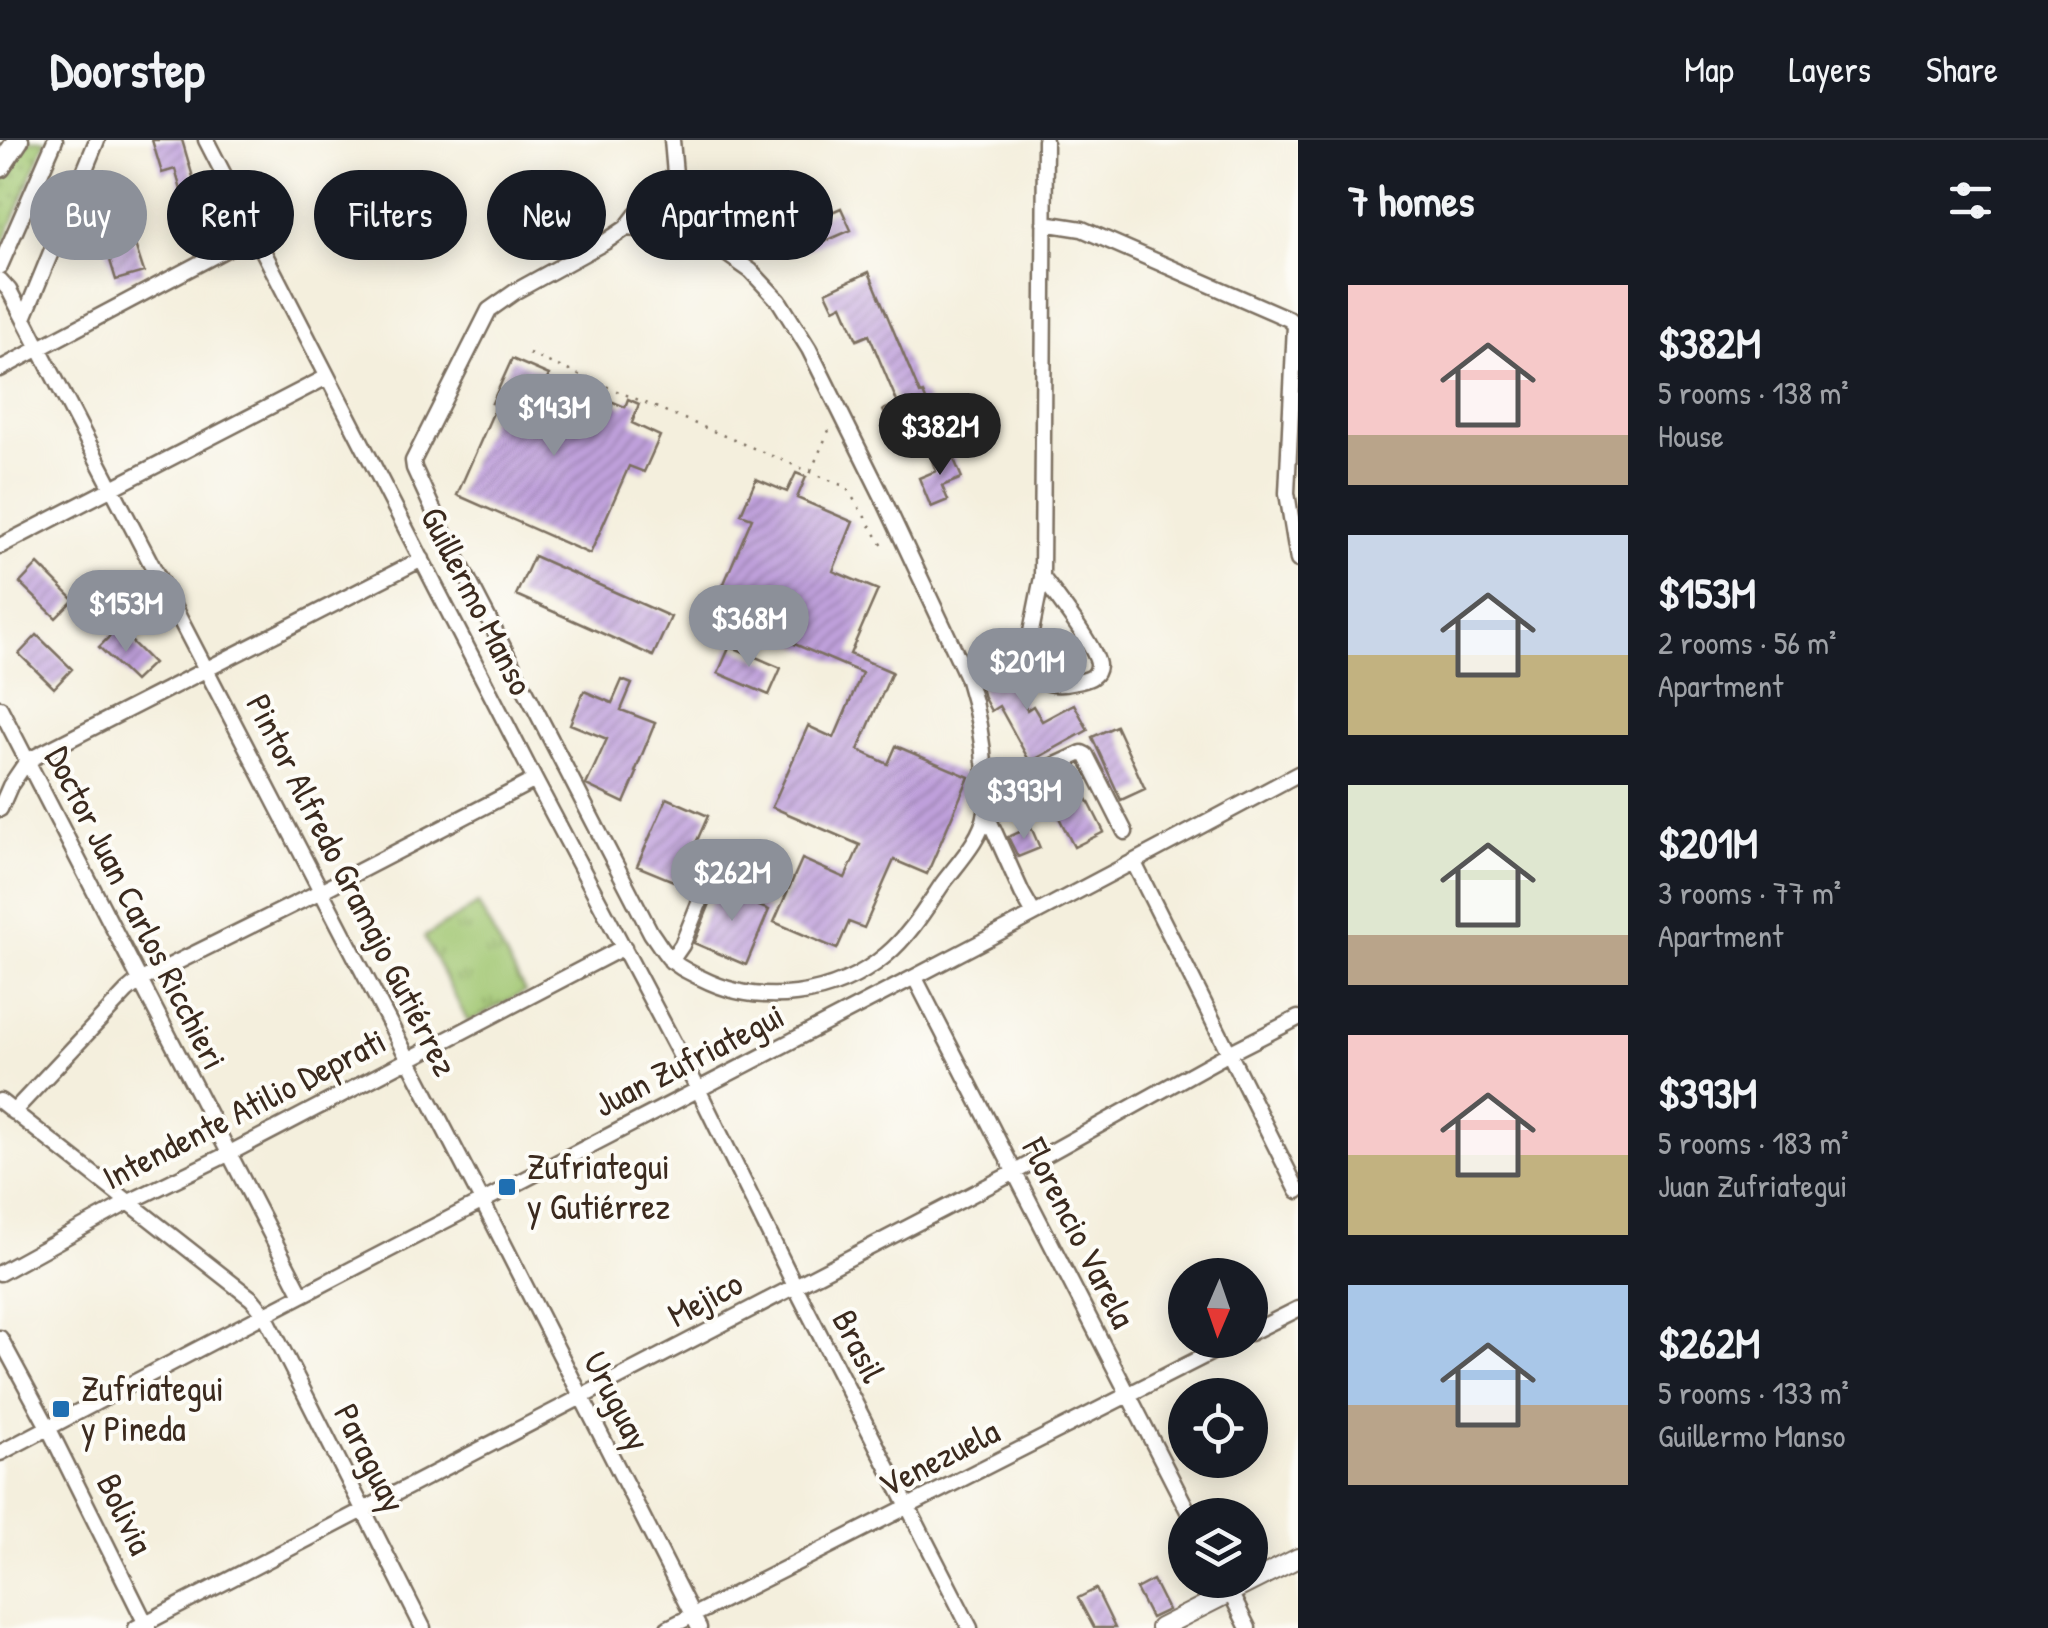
<!DOCTYPE html>
<meta charset="utf-8">
<style>
:root{--surface:#171b24;--page:#242831;--text:#f1f3f6;--muted:#9ea1a6;--line:#363941;--accent:#8c9099}
body{margin:0;font-family:"Patrick Hand",sans-serif;background:var(--page);color:var(--text);height:100vh;display:flex;flex-direction:column;font-size:38px;white-space:nowrap}
*{box-sizing:border-box;margin:0}
p{font-size:32px;color:var(--muted)}
.icon{flex:none;width:55px;height:55px;fill:none;stroke:currentColor;stroke-width:2;stroke-linecap:round;stroke-linejoin:round}
.map{position:relative;flex:1;overflow:hidden}
.details{display:flex;flex-direction:column;background:var(--surface);width:750px}
.details>*{flex:none}
.top-card{position:absolute;left:30px;top:30px;width:950px;height:90px;display:flex;gap:20px}
.needle{width:65px;rotate:182deg}
.controls{position:absolute;left:1168px;top:1118px;display:grid;gap:20px}
.controls a{display:grid;place-items:center;width:100px;height:100px;border-radius:50%;background:var(--surface);box-shadow:0 5px 25px #0003;font-size:50px}
.price{position:absolute;translate:-50% -85px;padding:0 22px;border-radius:35px;background:var(--accent);color:#fff;font-size:32px;line-height:65px;filter:drop-shadow(0 2px 5px #0008)}
.price::after{content:'';position:absolute;left:50%;top:60px;width:30px;height:22px;margin-left:-15px;background:inherit;clip-path:polygon(0 0,100% 0,50% 100%)}
.price.on{background:#222;color:#fff}
ul{padding:0;list-style:none}
li{display:flex;align-items:center;gap:30px;height:250px;padding:0 50px}
li span{display:grid;place-items:center;flex:none;width:280px;height:200px;border-radius:0px;color:#555}
li>.icon{margin-inline-start:auto}
span .icon{width:120px;height:120px;fill:#fffc;stroke-width:1}
li b{font-size:42px}
h2{display:flex;justify-content:space-between;align-items:center;height:120px;padding:0 50px;font-size:42px}
.chip{padding:0 35px;border-radius:45px;background:var(--surface);box-shadow:0 5px 25px #0003;font-size:35px;line-height:90px}
.chip.on{background:var(--accent);color:#fff}
header{display:flex;align-items:center;gap:60px;box-sizing:border-box;height:140px;padding:0 50px;background:var(--surface);border-bottom:2px solid var(--line)}
header strong{font-size:48px}
nav{display:flex;gap:55px;margin-inline-start:auto;font-size:35px}
main{display:flex;flex:1;min-height:0}
.map>svg:first-child{display:block}
.grass{fill:url(#grass-dots);stroke:#6e7848;stroke-width:2.5}
.park{fill:url(#park-tufts);stroke:#6e7848;stroke-width:2.5}
.building{fill:url(#building-hatch)}
.lines{fill:none;stroke-linecap:round;stroke-linejoin:round}
.minor-casing{stroke:#7c6f61;stroke-width:19}
.major-casing{stroke:#7c6f61;stroke-width:22}
.highway-casing{stroke:#7c6f61;stroke-width:25}
.path{stroke:#7c6f61;stroke-width:2.5;stroke-dasharray:2.5 8;stroke-linecap:butt}
.minor{stroke:#fff;stroke-width:14}
.major{stroke:#fff;stroke-width:18}
.highway{stroke:#fff;stroke-width:20}
.poi-dot{fill:#1f6fb2;stroke:#fdfcf7;stroke-width:4}
.labels{text-anchor:middle;stroke-width:8;stroke-linejoin:round;paint-order:stroke}
.street-label{font-size:35px;fill:#3b2a1e;stroke:#fdfcf7}
.poi-label{font-size:35px;fill:#3b2a1e;stroke:#fdfcf7;text-anchor:start}
</style>
<header>
<strong>Doorstep</strong>
<nav><a>Map</a><a>Layers</a><a>Share</a></nav>
</header>
<main>
<div class="map">
<svg width="1298" height="1488" viewBox="0 0 1298 1488">
<defs>
<pattern id="grass-dots" width="8" height="8" patternUnits="userSpaceOnUse" patternTransform="scale(2.5)"><rect width="8" height="8" fill="#a0c671"/><path d="M2 2h.1M6 6h.1" fill="none" stroke="#84a15c" stroke-width="1.8" stroke-linecap="round"/></pattern>
<pattern id="park-tufts" width="24" height="20" patternUnits="userSpaceOnUse" patternTransform="scale(2.5)"><rect width="24" height="20" fill="#a0c671"/><path d="M3 7l-1-3M5 7V3M7 7l1-3M15 17l-1-3M17 17v-4M19 17l1-3" fill="none" stroke="#84a15c"/></pattern>
<pattern id="building-hatch" width="6" height="6" patternUnits="userSpaceOnUse" patternTransform="scale(2.5)"><rect width="6" height="6" fill="#bfa0db"/><path d="M-1 1l2-2M0 6l6-6M5 7l2-2" fill="none" stroke="#9c83b1"/></pattern>
</defs>
<rect width="100%" height="100%" fill="#fdfcf7"/>
<filter id="ink" filterUnits="userSpaceOnUse"><feTurbulence type="fractalNoise" baseFrequency=".01" numOctaves="2"/><feDisplacementMap in="SourceGraphic" scale="20" xChannelSelector="R" yChannelSelector="G"/><feConvolveMatrix kernelMatrix="1 2 1 2 8 2 1 2 1" color-interpolation-filters="sRGB"/></filter>
<filter id="wash" filterUnits="userSpaceOnUse"><feTurbulence type="fractalNoise" baseFrequency=".0048" numOctaves="4" result="noise"/><feDisplacementMap in="SourceGraphic" scale="40" xChannelSelector="R" yChannelSelector="G"/><feGaussianBlur stdDeviation="2.25" result="paint"/><feColorMatrix in="noise" values="0 0 0 0 0 0 0 0 0 0 0 0 0 0 0 0 0 1.4 0 .05"/><feComposite in="paint" operator="in"/></filter>
<g filter="url(#wash)">
<rect width="100%" height="100%" fill="#f4efdd"/>
<path class="grass" d="M 29,0 L 46,0 L 0,112 L 0,43 Z"/>
<path class="park" d="M 478,764 L 525,852 L 468,882 L 424,797 Z"/>
<g id="blocks">
<path class="building" d="M 152,0 L 182,0 L 195,44 L 208,41 L 222,88 L 194,96 L 175,29 L 162,33 Z
M 841,68 L 851,90 L 803,111 L 793,89 Z
M 128,83 L 144,132 L 116,140 L 101,91 Z
M 869,132 L 920,254 L 923,253 L 936,282 L 895,299 L 883,270 L 898,264 L 869,195 L 857,200 L 842,165 L 834,169 L 826,152 Z
M 512,219 L 549,235 L 544,247 L 608,275 L 613,262 L 625,267 L 628,259 L 639,264 L 632,283 L 660,296 L 644,332 L 629,326 L 590,414 L 457,355 L 497,264 L 492,263 Z
M 950,310 L 962,338 L 942,346 L 948,360 L 931,367 L 919,338 L 936,331 L 931,318 Z
M 796,333 L 806,337 L 797,358 L 853,382 L 833,431 L 878,450 L 850,514 L 892,532 L 858,610 L 888,624 L 896,606 L 969,637 L 927,734 L 894,720 L 864,788 L 849,782 L 837,809 L 774,782 L 802,719 L 845,738 L 860,705 L 772,667 L 808,586 L 834,598 L 862,533 L 713,469 L 752,378 L 741,374 L 756,339 L 787,352 Z
M 534,416 L 671,477 L 653,516 L 516,455 Z
M 38,424 L 74,460 L 56,478 L 20,443 Z
M 118,488 L 153,523 L 134,541 L 99,507 Z
M 37,495 L 72,529 L 54,548 L 19,514 Z
M 730,506 L 781,528 L 769,555 L 718,533 Z
M 1011,513 L 1019,528 L 1007,535 L 1027,570 L 1033,566 L 1042,581 L 1074,564 L 1088,590 L 1030,622 L 999,566 L 991,571 L 984,558 L 977,533 Z
M 622,540 L 632,544 L 621,570 L 655,583 L 635,632 L 637,633 L 624,663 L 586,645 L 607,599 L 570,584 L 584,551 L 612,563 Z
M 1116,586 L 1145,649 L 1121,660 L 1092,597 Z
M 1074,633 L 1104,692 L 1074,707 L 1044,648 Z
M 667,658 L 708,676 L 678,743 L 637,726 Z
M 1031,687 L 1040,708 L 1018,717 L 1008,697 Z
M 739,743 L 753,748 L 747,761 L 769,770 L 746,825 L 694,803 L 717,746 L 735,754 Z
M 1153,1440 L 1168,1470 L 1151,1478 L 1136,1449 Z
M 1096,1449 L 1115,1488 L 1094,1488 L 1078,1458 Z"/>
</g>
</g>
<g filter="url(#ink)">
<use href="#blocks" fill-opacity="0" stroke="#7c6f61" stroke-width="2.5"/>
<g class="lines">
<g class="minor-casing">
<path id="minor" d="M 206,0 L 535,640 L 698,949 L 795,1146 L 970,1488
M 675,34 L 682,55 L 704,98
M 1044,83 L 1082,89 L 1289,179 L 1295,185 L 1287,353 L 1298,420
M 626,88 L 651,90 L 704,98 L 751,131 L 779,161 L 809,209 L 882,356 L 967,537 C 977,569 983,600 985,634 C 986,646 989,660 986,672 C 982,698 959,722 943,743 C 926,768 910,795 886,815 C 835,858 760,868 701,838 C 689,832 677,827 669,818 C 662,810 657,801 651,793 L 441,387 L 414,328 L 413,321 L 489,170 L 516,151 L 605,102 Z
M 626,88 L 652,54 L 675,34 L 672,0
M 0,126 L 55,0
M 0,140 L 9,150 L 482,1061 L 699,1488
M 24,178 L 97,0
M 0,229 L 253,95
M 0,406 L 327,237
M 1042,437 C 1053,452 1099,511 1098,526 C 1097,536 1090,539 1081,541 C 1070,543 1060,546 1049,543 L 1029,502 L 1042,437 L 1045,0
M 0,568 L 302,1155
M 987,652 L 1008,647 L 1082,613 L 1086,615 L 1125,692
M 0,669 L 10,646 L 27,621 L 422,419
M 986,673 L 1022,753 L 1034,774
M 1134,723 L 1298,1051
M 671,821 L 682,805 L 711,734
M 915,838 L 1190,1375
M 0,961 L 252,1159 L 265,1175 L 423,1488
M 13,972 L 127,851 L 139,841 L 321,751 L 535,640
M 0,1133 L 127,1063 L 228,1014 L 624,807
M 1250,1193 L 1298,1169
M 0,1198 L 48,1287 L 148,1488
M 0,1313 C 432,1085 868,865 1298,634
M 1224,1440 L 1248,1488
M 136,1488 L 1015,1032 L 1231,912 L 1298,878
M 668,1488 L 1236,1200"/>
</g>
<g class="major-casing">
<path id="major" d="M 1160,1488 L 1298,1418"/>
</g>
<g class="highway-casing">
<path id="highway" d="M 0,27 L 18,0"/>
</g>
<path class="path" d="M 529,214 L 846,347 L 883,406
M 811,331 L 830,288"/>
<use href="#minor" class="minor"/>
<use href="#major" class="major"/>
<use href="#highway" class="highway"/>
</g>
</g>
<g class="poi-dot">
<rect x="497" y="1037" width="20" height="20" rx="5"/>
<rect x="51" y="1259" width="20" height="20" rx="5"/>
</g>
<g class="labels">
<g class="street-label">
<text transform="translate(477 461) rotate(63)" y="12">Guillermo Manso</text>
<text transform="translate(352 745) rotate(63)" y="12">Pintor Alfredo Gramajo Gutiérrez</text>
<text transform="translate(136 768) rotate(63)" y="12">Doctor Juan Carlos Ricchieri</text>
<text transform="translate(689 920) rotate(-27)" y="12">Juan Zufriategui</text>
<text transform="translate(244 969) rotate(-27)" y="12">Intendente Atilio Deprati</text>
<text transform="translate(1079 1093) rotate(63)" y="12">Florencio Varela</text>
<text transform="translate(705 1159) rotate(-28)" y="12">Mejico</text>
<text transform="translate(859 1206) rotate(63)" y="12">Brasil</text>
<text transform="translate(617 1261) rotate(63)" y="12">Uruguay</text>
<text transform="translate(370 1318) rotate(63)" y="12">Paraguay</text>
<text transform="translate(939 1318) rotate(-27)" y="12">Venezuela</text>
<text transform="translate(125 1374) rotate(64)" y="12">Bolivia</text>
</g>
<g class="poi-label">
<text x="527" y="1039">Zufriategui<tspan x="527" dy="40">y Gutiérrez</tspan></text>
<text x="81" y="1261">Zufriategui<tspan x="81" dy="40">y Pineda</tspan></text>
</g>
</g>
</svg>
<div class="controls">
<a><svg class="needle" viewBox="-14 -14 28 28"><path d="M0-13l5 13h-10z" fill="#e53935"/><path d="M0 13l5-13h-10z" fill="#9ea1a6"/></svg></a>
<a><svg class="icon" aria-label="locate" viewBox="0 0 24 24"><circle cx="12" cy="12" r="6"/><path d="M12 2v4M12 18v4M2 12h4M18 12h4"/></svg></a>
<a><svg class="icon" aria-label="layers" viewBox="0 0 24 24"><path d="M12 4l9 5-9 5-9-5zM3 14l9 5 9-5"/></svg></a>
</div>
<b class="price" style="left:554px;top:319px">$143M</b>
<b class="price on" style="left:940px;top:338px">$382M</b>
<b class="price" style="left:126px;top:515px">$153M</b>
<b class="price" style="left:749px;top:530px">$368M</b>
<b class="price" style="left:1027px;top:573px">$201M</b>
<b class="price" style="left:1024px;top:702px">$393M</b>
<b class="price" style="left:732px;top:784px">$262M</b>
<div class="top-card">
<a class="chip on">Buy</a>
<a class="chip">Rent</a>
<a class="chip">Filters</a>
<a class="chip">New</a>
<a class="chip">Apartment</a>
</div>
</div>
<section class="details">
<h2>7 homes<svg class="icon" aria-label="filters" viewBox="0 0 24 24"><path d="M4 7h16M4 17h16"/><circle cx="9" cy="7" r="2"/><circle cx="15" cy="17" r="2"/></svg></h2>
<ul>
<li><span style="background:linear-gradient(#f6c9c9 75%,#b9a48a 0)"><svg class="icon" aria-label="home" viewBox="0 0 24 24"><path d="M3 11l9-7 9 7M6 9v11h12V9"/></svg></span><div><b>$382M</b><p>5 rooms · 138 m²</p><p>House</p></div></li>
<li><span style="background:linear-gradient(#c9d6e8 60%,#c2b280 0)"><svg class="icon" aria-label="home" viewBox="0 0 24 24"><path d="M3 11l9-7 9 7M6 9v11h12V9"/></svg></span><div><b>$153M</b><p>2 rooms · 56 m²</p><p>Apartment</p></div></li>
<li><span style="background:linear-gradient(#dfe7d0 75%,#b9a48a 0)"><svg class="icon" aria-label="home" viewBox="0 0 24 24"><path d="M3 11l9-7 9 7M6 9v11h12V9"/></svg></span><div><b>$201M</b><p>3 rooms · 77 m²</p><p>Apartment</p></div></li>
<li><span style="background:linear-gradient(#f6c9c9 60%,#c2b280 0)"><svg class="icon" aria-label="home" viewBox="0 0 24 24"><path d="M3 11l9-7 9 7M6 9v11h12V9"/></svg></span><div><b>$393M</b><p>5 rooms · 183 m²</p><p>Juan Zufriategui</p></div></li>
<li><span style="background:linear-gradient(#a9c7e8 60%,#b9a48a 0)"><svg class="icon" aria-label="home" viewBox="0 0 24 24"><path d="M3 11l9-7 9 7M6 9v11h12V9"/></svg></span><div><b>$262M</b><p>5 rooms · 133 m²</p><p>Guillermo Manso</p></div></li>
</ul>
</section>
</main>
